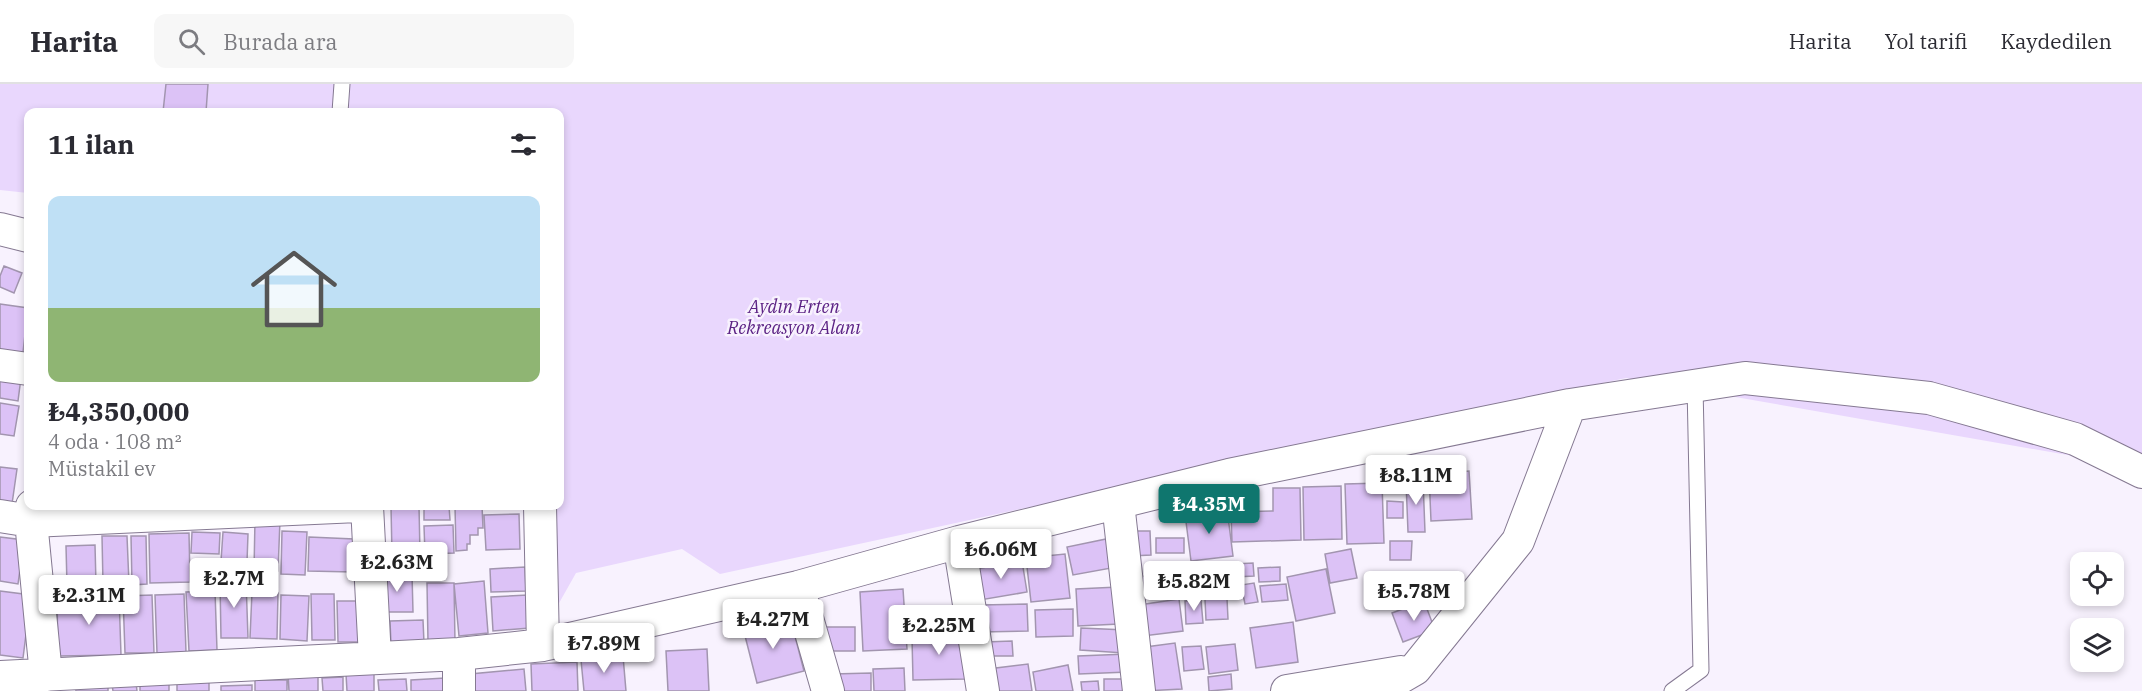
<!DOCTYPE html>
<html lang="tr">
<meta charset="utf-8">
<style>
:root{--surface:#fff;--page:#f7f7f7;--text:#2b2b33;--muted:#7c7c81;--line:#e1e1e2;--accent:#0f766e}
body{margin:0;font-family:"IBM Plex Serif",serif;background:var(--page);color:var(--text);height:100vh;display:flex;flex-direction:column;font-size:22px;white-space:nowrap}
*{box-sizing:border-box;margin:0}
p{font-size:20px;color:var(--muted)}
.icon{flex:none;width:33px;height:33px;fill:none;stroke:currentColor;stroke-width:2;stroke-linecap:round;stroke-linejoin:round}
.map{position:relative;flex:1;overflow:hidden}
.sheet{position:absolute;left:24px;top:24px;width:540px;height:402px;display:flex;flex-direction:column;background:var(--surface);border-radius:12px;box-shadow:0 3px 9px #0003}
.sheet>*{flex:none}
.fabs{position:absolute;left:2070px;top:468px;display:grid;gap:12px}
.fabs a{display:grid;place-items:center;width:54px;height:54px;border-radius:12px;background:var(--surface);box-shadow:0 3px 9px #0003;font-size:30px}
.price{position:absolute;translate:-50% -51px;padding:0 14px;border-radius:6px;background:#fff;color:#222;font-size:20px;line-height:39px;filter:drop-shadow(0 2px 3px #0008)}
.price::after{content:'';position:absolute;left:50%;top:36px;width:18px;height:14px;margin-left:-9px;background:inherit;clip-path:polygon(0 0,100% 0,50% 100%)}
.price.current{background:var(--accent);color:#fff}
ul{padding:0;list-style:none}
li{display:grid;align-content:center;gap:12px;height:318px;padding:0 24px}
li+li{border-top:2px solid var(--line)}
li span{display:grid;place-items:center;height:186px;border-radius:12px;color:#555}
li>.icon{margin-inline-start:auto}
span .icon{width:108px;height:108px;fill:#fffc;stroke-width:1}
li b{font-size:26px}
h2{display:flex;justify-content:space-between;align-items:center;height:72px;padding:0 24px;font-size:26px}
header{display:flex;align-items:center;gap:36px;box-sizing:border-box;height:84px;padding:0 30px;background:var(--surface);border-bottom:2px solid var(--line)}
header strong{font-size:28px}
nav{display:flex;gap:33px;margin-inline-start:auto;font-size:21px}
.search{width:420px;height:54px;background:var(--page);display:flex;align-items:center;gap:15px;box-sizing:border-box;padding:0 21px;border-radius:12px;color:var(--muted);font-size:22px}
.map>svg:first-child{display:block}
.green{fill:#e9d7fd}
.building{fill:#dcc2f6;stroke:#a295af;stroke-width:1.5}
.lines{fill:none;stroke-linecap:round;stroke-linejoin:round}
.lane-casing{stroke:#857992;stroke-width:17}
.street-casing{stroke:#857992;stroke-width:34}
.lane{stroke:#fff;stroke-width:15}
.street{stroke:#fff;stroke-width:32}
.labels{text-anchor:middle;stroke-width:5;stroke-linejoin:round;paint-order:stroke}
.park-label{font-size:18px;font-style:italic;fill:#5c2385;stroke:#f8f2fe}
</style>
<header>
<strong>Harita</strong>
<div class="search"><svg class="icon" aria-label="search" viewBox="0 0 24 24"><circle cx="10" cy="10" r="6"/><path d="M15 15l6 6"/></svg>Burada ara</div>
<nav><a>Harita</a><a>Yol tarifi</a><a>Kaydedilen</a></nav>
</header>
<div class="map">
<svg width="2142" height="607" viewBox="0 0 2142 607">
<rect width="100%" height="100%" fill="#f8f2fe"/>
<path class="green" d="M 0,0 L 2142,0 L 2142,384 L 1626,294 L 720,490 L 682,465 L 576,489 L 554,528 L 544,422 L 560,422 L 560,28 L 28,28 L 28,109 L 0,106 Z"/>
<path class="building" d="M 166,0 L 208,0 L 206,28 L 163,28 Z
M 4,182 L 22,189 L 14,209 L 0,203 L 0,192 Z
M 0,220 L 28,224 L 22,277 L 0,274 Z
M 0,291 L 21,294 L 18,317 L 0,314 Z
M 0,319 L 19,322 L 14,352 L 0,350 Z
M 0,383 L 17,385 L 12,420 L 0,418 Z
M 1469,387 L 1472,435 L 1431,437 L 1429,390 Z
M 1423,396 L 1425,448 L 1408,448 L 1406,397 Z
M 1382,399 L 1384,459 L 1347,460 L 1345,400 Z
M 1341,402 L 1342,455 L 1304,456 L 1303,403 Z
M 1273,404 L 1300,404 L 1301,456 L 1232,458 L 1231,428 L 1273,427 Z
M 1387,417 L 1403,418 L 1403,434 L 1387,434 Z
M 419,422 L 420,470 L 392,470 L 391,423 Z
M 424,422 L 449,422 L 450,436 L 424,436 Z
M 455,422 L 482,422 L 483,444 L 478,444 L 478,451 L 470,451 L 470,460 L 467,460 L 467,466 L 456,467 Z
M 1227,425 L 1233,472 L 1191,477 L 1185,430 Z
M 519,430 L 520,465 L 486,466 L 484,431 Z
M 255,435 L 280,436 L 278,487 L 254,487 Z
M 453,441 L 454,469 L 425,470 L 424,442 Z
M 282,447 L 307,448 L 305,491 L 281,490 Z
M 1130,447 L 1150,447 L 1151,471 L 1131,472 Z
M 192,448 L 220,449 L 219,470 L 191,469 Z
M 223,448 L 248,450 L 247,478 L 221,477 Z
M 189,449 L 190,498 L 150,499 L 149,450 Z
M 102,452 L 127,452 L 129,500 L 103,500 Z
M 131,452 L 146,452 L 147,500 L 132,501 Z
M 0,453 L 24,456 L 18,500 L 0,497 Z
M 309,453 L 354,455 L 353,488 L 308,487 Z
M 1111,454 L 1117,483 L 1073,491 L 1067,463 Z
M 1156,454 L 1184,454 L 1184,469 L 1156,469 Z
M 1390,457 L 1412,457 L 1411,476 L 1390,476 Z
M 95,461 L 96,500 L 67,501 L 66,462 Z
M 1351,465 L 1357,494 L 1330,499 L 1325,470 Z
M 1065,470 L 1070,514 L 1031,518 L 1026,474 Z
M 1022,477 L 1027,508 L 980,516 L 975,485 Z
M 1253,479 L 1254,492 L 1235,493 L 1235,480 Z
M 525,483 L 526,507 L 491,508 L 490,485 Z
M 1280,483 L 1280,497 L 1259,498 L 1258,484 Z
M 1178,484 L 1197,484 L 1198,509 L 1179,510 Z
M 1326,485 L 1335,529 L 1296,537 L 1287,493 Z
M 1173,489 L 1175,510 L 1139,514 L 1137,493 Z
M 382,490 L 412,490 L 413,528 L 382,528 Z
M 1226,494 L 1228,535 L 1206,536 L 1204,495 Z
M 246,496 L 248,554 L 221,554 L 220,497 Z
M 484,497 L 488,549 L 459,552 L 454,500 Z
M 427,499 L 454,499 L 455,558 L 428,558 Z
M 1254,499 L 1258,518 L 1245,520 L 1241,501 Z
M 1286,500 L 1288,516 L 1262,518 L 1260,502 Z
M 1118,503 L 1119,540 L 1078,542 L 1076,505 Z
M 903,505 L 907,565 L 863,567 L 860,508 Z
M 0,507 L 31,511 L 23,574 L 0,571 Z
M 215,507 L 217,566 L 189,567 L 186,508 Z
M 252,508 L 278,509 L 277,555 L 250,554 Z
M 184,510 L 186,568 L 157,569 L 155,511 Z
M 311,510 L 334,510 L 335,556 L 312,556 Z
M 119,511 L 121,571 L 58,572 L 57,513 Z
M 152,511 L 154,569 L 125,569 L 123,512 Z
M 281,511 L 309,512 L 307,557 L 280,555 Z
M 528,511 L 530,544 L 493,547 L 491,513 Z
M 1179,515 L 1183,547 L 1143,552 L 1139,521 Z
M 1201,516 L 1203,539 L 1186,540 L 1185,517 Z
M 337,517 L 359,517 L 359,558 L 338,558 Z
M 1424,517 L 1435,546 L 1403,558 L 1392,529 Z
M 1027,520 L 1028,547 L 981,548 L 980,521 Z
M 1073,525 L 1073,552 L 1036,553 L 1035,526 Z
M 790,533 L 804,587 L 757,599 L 743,544 Z
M 423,536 L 424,559 L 391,560 L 390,537 Z
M 1293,538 L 1298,578 L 1256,584 L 1250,544 Z
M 961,542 L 965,595 L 913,596 L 912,554 L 937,553 L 937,543 Z
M 824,543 L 855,543 L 855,567 L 824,567 Z
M 1081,544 L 1126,546 L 1124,569 L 1080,566 Z
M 1012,557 L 1013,572 L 985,572 L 985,558 Z
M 1175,559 L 1182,605 L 1144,607 L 1138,564 Z
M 1235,560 L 1238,586 L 1209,590 L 1206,563 Z
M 1201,562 L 1204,585 L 1184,587 L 1182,563 Z
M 707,565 L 709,607 L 668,607 L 666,567 Z
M 1127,570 L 1128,588 L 1079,590 L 1078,572 Z
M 623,572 L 626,607 L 584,607 L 581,576 Z
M 577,578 L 578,607 L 532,607 L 531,580 Z
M 1028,580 L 1032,607 L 990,607 L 988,585 Z
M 1068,581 L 1073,607 L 1036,607 L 1033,588 Z
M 904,584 L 905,607 L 874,607 L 873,585 Z
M 524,585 L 526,607 L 472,607 L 470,590 Z
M 318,589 L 318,607 L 289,607 L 288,590 Z
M 374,589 L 374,607 L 347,607 L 346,590 Z
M 871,589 L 871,607 L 833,607 L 833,590 Z
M 1231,590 L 1232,605 L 1209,607 L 1208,593 Z
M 343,593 L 343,607 L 323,607 L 322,594 Z
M 445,594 L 445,607 L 411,607 L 411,596 Z
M 406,595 L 407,607 L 379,607 L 378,596 Z
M 1104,595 L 1125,595 L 1126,607 L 1104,607 Z
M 255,596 L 287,596 L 287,607 L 255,607 Z
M 177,597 L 209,597 L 209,607 L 177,607 Z
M 1098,597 L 1099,607 L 1082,607 L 1081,598 Z
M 108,599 L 108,607 L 76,607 L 75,600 Z
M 136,599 L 137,607 L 113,607 L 112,600 Z
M 169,600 L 169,607 L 140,607 L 140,601 Z
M 252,601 L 252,607 L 221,607 L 221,602 Z"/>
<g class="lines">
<g class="lane-casing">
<path id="lane" d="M 340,28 L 342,0
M 1672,607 L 1701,586 L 1695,302"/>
</g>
<g class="street-casing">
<path id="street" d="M 0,145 L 28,152
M 0,281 L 28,285
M 1118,419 L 1139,607
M 32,422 L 31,437 L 46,591
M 367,422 L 375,574
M 540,422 L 543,561
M 0,432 L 31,437 L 358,422
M 959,458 L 983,607
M 798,503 L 828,607
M 459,570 L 459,607
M 0,593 L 459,570 L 543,561 L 798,503 L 959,458 L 1229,391 L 1570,321
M 1287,607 L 1401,588
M 1377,607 L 1415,585 L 1518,457 L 1570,321 L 1745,294 L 1929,314 L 2075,355 L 2142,388"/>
</g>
<use href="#lane" class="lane"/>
<use href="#street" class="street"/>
</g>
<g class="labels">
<g class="park-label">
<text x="794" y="229">Aydın Erten<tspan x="794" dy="21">Rekreasyon Alanı</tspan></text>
</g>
</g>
</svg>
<div class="fabs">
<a><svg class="icon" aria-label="locate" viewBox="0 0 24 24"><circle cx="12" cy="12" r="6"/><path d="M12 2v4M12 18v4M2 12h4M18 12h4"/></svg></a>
<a><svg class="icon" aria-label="layers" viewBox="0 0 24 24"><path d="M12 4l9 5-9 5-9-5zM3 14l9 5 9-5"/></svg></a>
</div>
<b class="price" style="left:1416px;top:422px">₺8.11M</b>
<b class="price current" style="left:1209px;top:451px">₺4.35M</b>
<b class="price" style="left:1001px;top:496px">₺6.06M</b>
<b class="price" style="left:397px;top:509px">₺2.63M</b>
<b class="price" style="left:234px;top:525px">₺2.7M</b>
<b class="price" style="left:1194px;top:528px">₺5.82M</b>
<b class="price" style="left:1414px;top:538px">₺5.78M</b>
<b class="price" style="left:89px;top:542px">₺2.31M</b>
<b class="price" style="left:773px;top:566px">₺4.27M</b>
<b class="price" style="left:939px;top:572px">₺2.25M</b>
<b class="price" style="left:604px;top:590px">₺7.89M</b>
<section class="sheet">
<h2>11 ilan<svg class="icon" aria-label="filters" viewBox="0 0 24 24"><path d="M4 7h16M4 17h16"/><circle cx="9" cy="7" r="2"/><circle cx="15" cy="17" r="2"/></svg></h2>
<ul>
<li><span style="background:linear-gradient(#bfe0f5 60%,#8fb573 0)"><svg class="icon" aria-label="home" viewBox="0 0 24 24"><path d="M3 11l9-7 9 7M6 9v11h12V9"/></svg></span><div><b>₺4,350,000</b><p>4 oda · 108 m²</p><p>Müstakil ev</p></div></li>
</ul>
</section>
</div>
